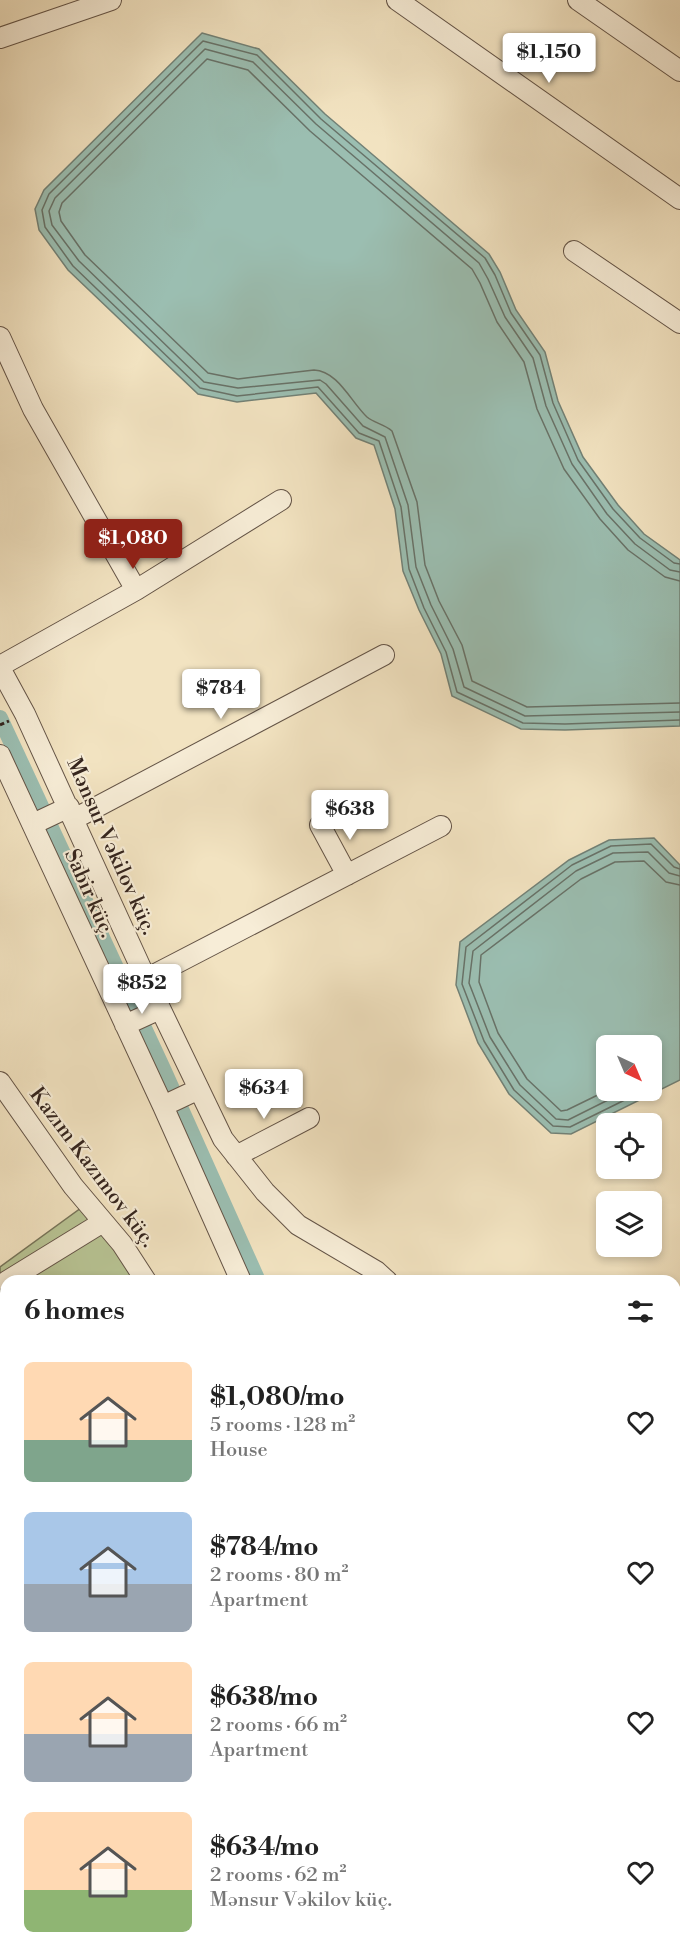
<!DOCTYPE html>
<meta charset="utf-8">
<style>
:root{--surface:#fff;--page:#f2f2f2;--text:#222;--muted:#767676;--accent:#8f2418}
body{margin:0;font-family:"Libre Bodoni",serif;background:var(--page);color:var(--text);height:100vh;display:flex;flex-direction:column;font-size:22px;white-space:nowrap}
*{box-sizing:border-box;margin:0}
p{font-size:20px;color:var(--muted)}
.icon{flex:none;width:33px;height:33px;fill:none;stroke:currentColor;stroke-width:2;stroke-linecap:round;stroke-linejoin:round}
.map{position:relative;flex:1;overflow:hidden}
.panel{position:absolute;left:0px;top:1275px;width:681px;height:686px;display:flex;flex-direction:column;background:var(--surface);border-radius:18px 18px 0 0;box-shadow:0 3px 9px #0003}
.panel>*{flex:none}
.needle{width:39px;rotate:136deg}
.tools{position:absolute;left:596px;top:1035px;display:grid;gap:12px}
.tools a{display:grid;place-items:center;width:66px;height:66px;border-radius:9px;background:var(--surface);box-shadow:0 3px 9px #0003;font-size:30px}
.price{position:absolute;translate:-50% -51px;padding:0 14px;border-radius:6px;background:#fff;color:#222;font-size:20px;line-height:39px;filter:drop-shadow(0 2px 3px #0008)}
.price::after{content:'';position:absolute;left:50%;top:36px;width:18px;height:14px;margin-left:-9px;background:inherit;clip-path:polygon(0 0,100% 0,50% 100%)}
.price.current{background:var(--accent);color:#fff}
ul{padding:0;list-style:none}
li{display:flex;align-items:center;gap:18px;height:150px;padding:0 24px}
li span{display:grid;place-items:center;flex:none;width:168px;height:120px;border-radius:9px;color:#555}
li>.icon{margin-inline-start:auto}
span .icon{width:72px;height:72px;fill:#fffc;stroke-width:1}
li b{font-size:26px}
h2{display:flex;justify-content:space-between;align-items:center;height:72px;padding:0 24px;font-size:26px}
.map>svg:first-child{display:block}
.green{fill:#b8c494;stroke:#767459;stroke-width:1.5}
.water{fill:#9bbeb1;stroke:#728176;stroke-width:1.5;fill-rule:evenodd}
.lines{fill:none;stroke-linecap:round;stroke-linejoin:round}
.shore{stroke:#687268;stroke-width:1.5}
.canal{stroke:#9bbeb1;stroke-width:16}
.minor-casing{stroke:#645447;stroke-width:22}
.path{stroke:#35251e;stroke-width:3;stroke-dasharray:4.5 3;stroke-linecap:butt}
.minor{stroke:#f7edd7;stroke-width:20}
.labels{text-anchor:middle;stroke-width:4.5;stroke-linejoin:round;paint-order:stroke}
.street-label{font-size:21px;fill:#35251e;stroke:#f7edd7}
</style>
<div class="map">
<svg width="680" height="1960" viewBox="0 0 680 1960">
<rect width="100%" height="100%" fill="#f2e3c1"/>
<filter id="stains"><feTurbulence type="fractalNoise" baseFrequency=".00333" numOctaves="4"/><feColorMatrix values="0 0 0 0 .2 0 0 0 0 .09 0 0 0 0 .02 0 0 0 .5 -.17"/></filter>
<radialGradient id="worn" r=".72"><stop offset=".6" stop-color="#630" stop-opacity="0"/><stop offset="1" stop-color="#630" stop-opacity=".3"/></radialGradient>
<path class="green" d="M 81,1208 L 118,1250 L 138,1281 L 6,1281 L 6,1515 L 0,1520 L 0,1267 Z"/>
<path class="water" d="M 202,33 L 259,49 L 325,114 L 489,254 L 500,272 L 516,310 L 545,352 L 558,401 L 583,457 L 618,505 L 644,534 L 680,560 L 680,726 L 565,730 L 521,729 L 452,696 L 441,654 L 419,610 L 403,571 L 395,509 L 374,445 L 356,438 L 316,393 L 237,402 L 198,394 L 68,270 L 39,230 L 35,209 L 44,190 Z
M 654,838 L 680,865 L 680,1080 L 571,1134 L 551,1133 L 509,1094 L 478,1043 L 456,985 L 460,942 L 569,860 L 609,840 ZM 606,1046 L 651,1046 L 651,1090 L 606,1090 Z"/>
<g class="lines">
<path class="shore" d="M 680,564 L 674,563 L 640,538 L 613,509 L 578,460 L 553,403 L 540,355 L 511,313 L 495,275 L 485,258 L 321,119 L 257,55 L 203,41 L 49,194 L 42,210 L 45,227 L 73,266 L 200,388 L 237,396 L 318,387 L 359,433 L 379,441 L 401,507 L 409,569 L 424,608 L 446,652 L 457,692 L 523,723 L 565,724 L 680,720
M 680,572 L 670,570 L 635,544 L 607,514 L 572,464 L 546,406 L 533,358 L 505,317 L 488,279 L 479,263 L 316,124 L 253,62 L 205,49 L 55,198 L 49,211 L 52,225 L 79,261 L 204,382 L 238,388 L 320,380 L 326,384 L 363,426 L 385,437 L 408,505 L 416,567 L 431,605 L 453,649 L 464,687 L 525,716 L 680,712
M 680,581 L 665,577 L 628,550 L 600,519 L 564,469 L 537,409 L 524,362 L 497,322 L 480,283 L 472,269 L 310,131 L 248,70 L 207,59 L 62,203 L 59,212 L 61,221 L 85,255 L 208,373 L 238,379 L 314,370 C 338,371 351,402 367,417 C 374,423 384,424 392,431 L 417,502 L 425,565 L 439,601 L 462,645 L 472,681 L 527,707 L 680,703
M 608,1090 L 567,1110 L 561,1111 L 527,1079 L 498,1033 L 479,982 L 481,955 L 581,879 L 615,862 L 644,861 L 666,882 L 680,885
M 628,1090 L 568,1120 L 556,1119 L 520,1085 L 490,1037 L 469,983 L 473,951 L 576,871 L 613,853 L 648,852 L 669,873 L 680,876
M 645,1090 L 570,1127 L 553,1126 L 514,1090 L 484,1041 L 462,984 L 466,947 L 572,865 L 611,846 L 651,844 L 674,867 L 680,869"/>
<path class="canal" d="M 0,718 L 164,1071 L 258,1281
M 559,1954 L 561,1960"/>
<g class="minor-casing">
<path id="minor" d="M 397,0 L 680,199
M 578,0 L 680,71
M 0,38 L 111,0
M 574,251 L 680,323
M 0,337 L 33,409 L 136,590
M 0,666 L 136,590 L 281,500
M 0,668 L 25,714 L 146,979 L 223,1139 L 265,1192 L 298,1225 L 376,1271 L 387,1281
M 0,755 L 163,1106 L 241,1281
M 74,819 L 384,655
M 33,824 L 69,807
M 320,825 L 347,875
M 146,979 L 441,826
M 125,1025 L 160,1009
M 0,1082 L 73,1186 L 122,1244 L 146,1281
M 163,1106 L 199,1089
M 236,1156 L 309,1118
M 7,1281 L 103,1222
M 675,1412 L 680,1412
M 0,1455 L 6,1463
M 675,1457 L 680,1452
M 0,1532 L 6,1527
M 675,1704 L 680,1711
M 675,1770 L 680,1775
M 675,1816 L 680,1834
M 0,1850 L 6,1840
M 472,1954 L 475,1960
M 576,1954 L 579,1960
M 211,1960 L 215,1954
M 428,1960 L 433,1954"/>
</g>
<path class="path" d="M 0,725 L 9,721"/>
<use href="#minor" class="minor"/>
</g>
<g class="labels">
<g class="street-label">
<text transform="translate(112 846) rotate(66)" y="7">Mənsur Vəkilov küç.</text>
<text transform="translate(90 893) rotate(66)" y="7">Sabir küç.</text>
<text transform="translate(93 1167) rotate(53)" y="7">Kazım Kazımov küç.</text>
</g>
</g>
<rect width="100%" height="100%" filter="url(#stains)"/>
<rect width="100%" height="100%" fill="url(#worn)"/>
</svg>
<div class="tools">
<a><svg class="needle" viewBox="-14 -14 28 28"><path d="M0-13l5 13h-10z" fill="#e53935"/><path d="M0 13l5-13h-10z" fill="#767676"/></svg></a>
<a><svg class="icon" aria-label="locate" viewBox="0 0 24 24"><circle cx="12" cy="12" r="6"/><path d="M12 2v4M12 18v4M2 12h4M18 12h4"/></svg></a>
<a><svg class="icon" aria-label="layers" viewBox="0 0 24 24"><path d="M12 4l9 5-9 5-9-5zM3 14l9 5 9-5"/></svg></a>
</div>
<b class="price" style="left:549px;top:84px">$1,150</b>
<b class="price current" style="left:133px;top:570px">$1,080</b>
<b class="price" style="left:221px;top:720px">$784</b>
<b class="price" style="left:350px;top:841px">$638</b>
<b class="price" style="left:142px;top:1015px">$852</b>
<b class="price" style="left:264px;top:1120px">$634</b>
<section class="panel">
<h2>6 homes<svg class="icon" aria-label="filters" viewBox="0 0 24 24"><path d="M4 7h16M4 17h16"/><circle cx="9" cy="7" r="2"/><circle cx="15" cy="17" r="2"/></svg></h2>
<ul>
<li><span style="background:linear-gradient(#ffd9b3 65%,#7fa58c 0)"><svg class="icon" aria-label="home" viewBox="0 0 24 24"><path d="M3 11l9-7 9 7M6 9v11h12V9"/></svg></span><div><b>$1,080/mo</b><p>5 rooms · 128 m²</p><p>House</p></div><svg class="icon" aria-label="heart" viewBox="0 0 24 24"><path d="M12 20l-8-8c-3-5 5-10 8-4 3-6 11-1 8 4z"/></svg></li>
<li><span style="background:linear-gradient(#a9c7e8 60%,#9aa5b1 0)"><svg class="icon" aria-label="home" viewBox="0 0 24 24"><path d="M3 11l9-7 9 7M6 9v11h12V9"/></svg></span><div><b>$784/mo</b><p>2 rooms · 80 m²</p><p>Apartment</p></div><svg class="icon" aria-label="heart" viewBox="0 0 24 24"><path d="M12 20l-8-8c-3-5 5-10 8-4 3-6 11-1 8 4z"/></svg></li>
<li><span style="background:linear-gradient(#ffd9b3 60%,#9aa5b1 0)"><svg class="icon" aria-label="home" viewBox="0 0 24 24"><path d="M3 11l9-7 9 7M6 9v11h12V9"/></svg></span><div><b>$638/mo</b><p>2 rooms · 66 m²</p><p>Apartment</p></div><svg class="icon" aria-label="heart" viewBox="0 0 24 24"><path d="M12 20l-8-8c-3-5 5-10 8-4 3-6 11-1 8 4z"/></svg></li>
<li><span style="background:linear-gradient(#ffd9b3 65%,#8fb573 0)"><svg class="icon" aria-label="home" viewBox="0 0 24 24"><path d="M3 11l9-7 9 7M6 9v11h12V9"/></svg></span><div><b>$634/mo</b><p>2 rooms · 62 m²</p><p>Mənsur Vəkilov küç.</p></div><svg class="icon" aria-label="heart" viewBox="0 0 24 24"><path d="M12 20l-8-8c-3-5 5-10 8-4 3-6 11-1 8 4z"/></svg></li>
</ul>
</section>
</div>
